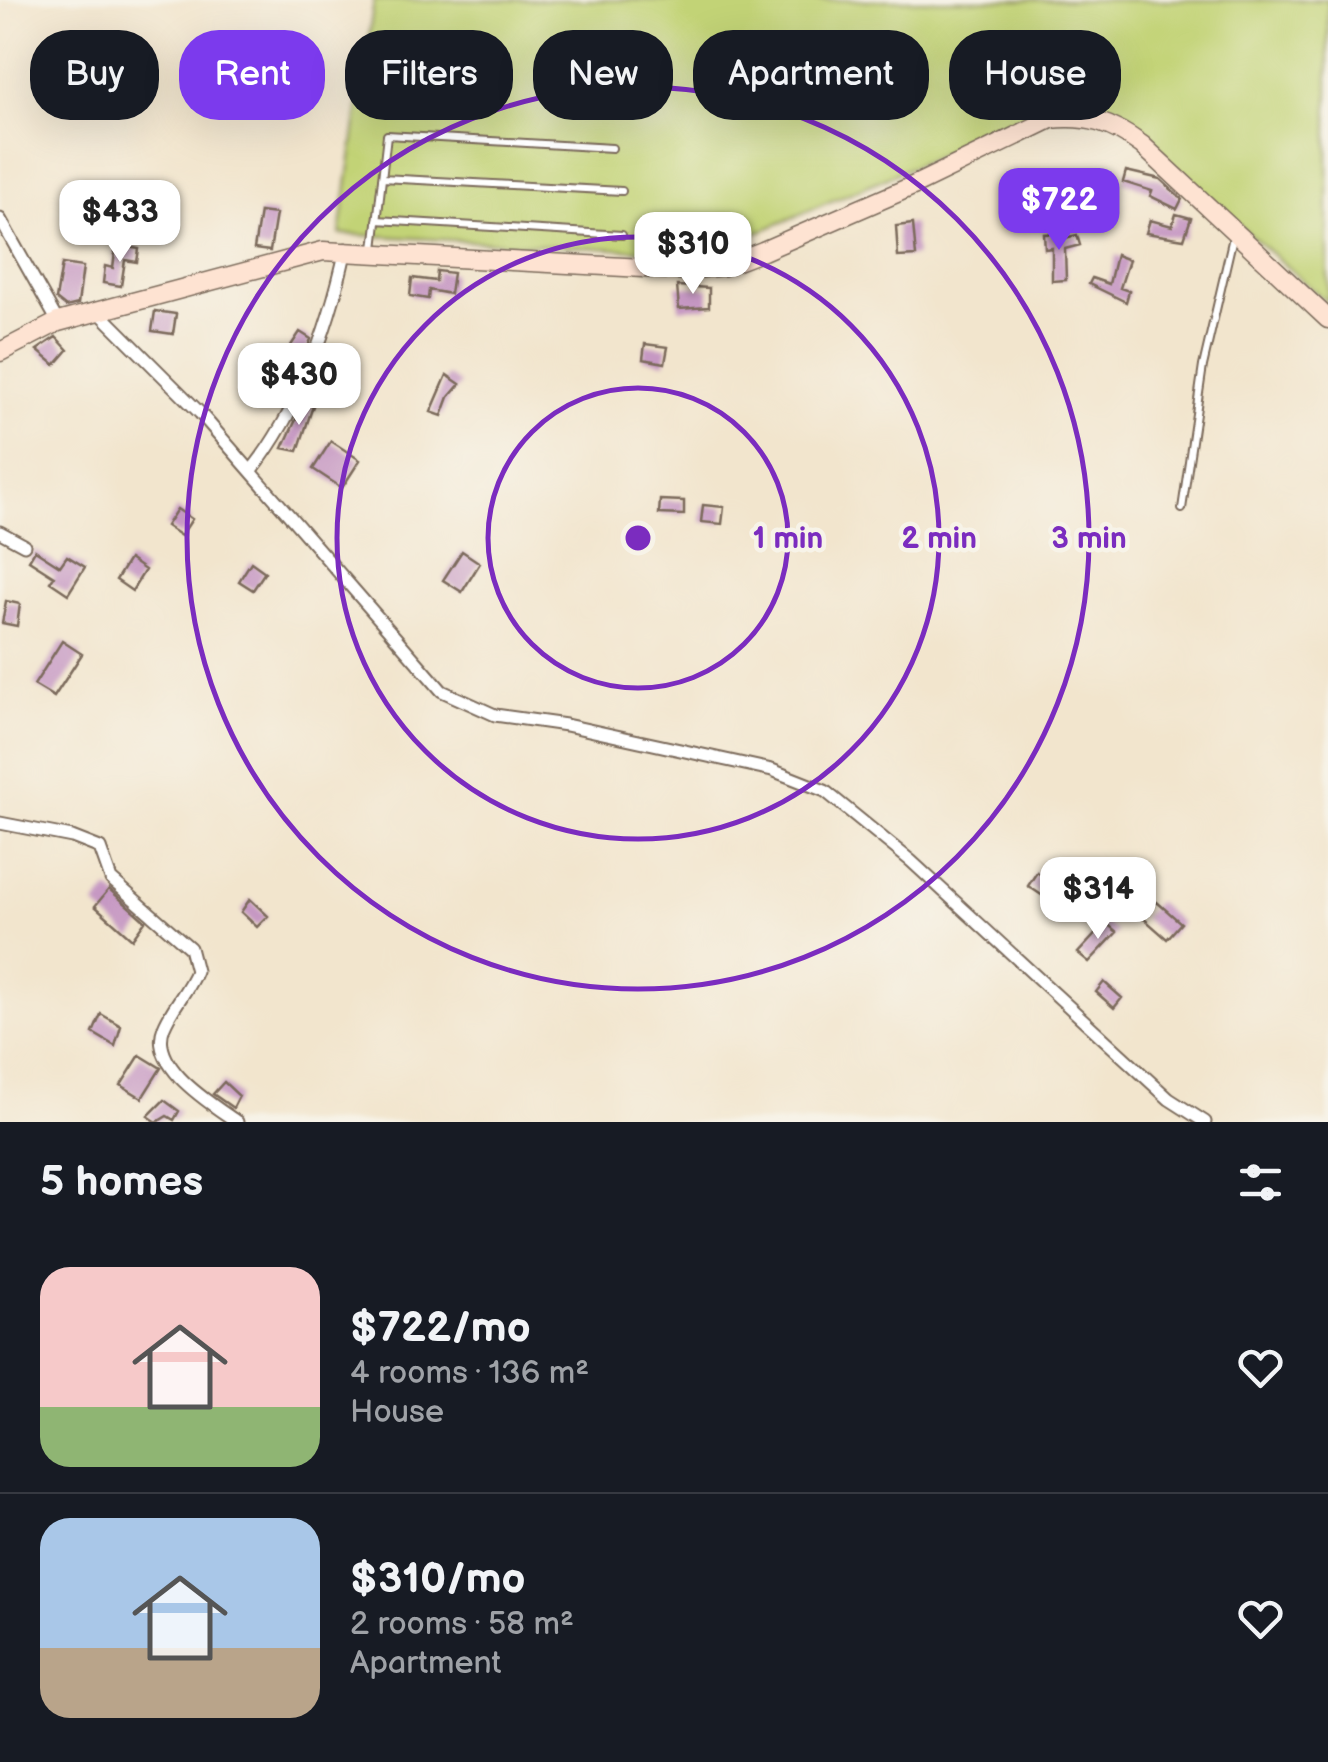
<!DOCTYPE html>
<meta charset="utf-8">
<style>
:root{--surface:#171b24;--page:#242831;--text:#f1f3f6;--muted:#9ea1a6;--line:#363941;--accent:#7c3aed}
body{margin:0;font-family:"Balsamiq Sans",sans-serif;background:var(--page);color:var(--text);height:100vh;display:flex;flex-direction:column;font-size:38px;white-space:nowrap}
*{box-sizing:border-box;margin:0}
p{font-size:32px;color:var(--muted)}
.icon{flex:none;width:55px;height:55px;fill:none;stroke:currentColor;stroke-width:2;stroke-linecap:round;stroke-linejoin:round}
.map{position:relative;height:1122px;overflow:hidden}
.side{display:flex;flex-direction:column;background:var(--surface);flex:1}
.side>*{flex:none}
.hud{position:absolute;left:30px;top:30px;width:1270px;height:90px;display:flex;gap:20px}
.price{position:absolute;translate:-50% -85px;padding:0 22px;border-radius:20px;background:#fff;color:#222;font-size:32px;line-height:65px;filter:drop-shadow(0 2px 5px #0008)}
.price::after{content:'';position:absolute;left:50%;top:60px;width:30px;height:22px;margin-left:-15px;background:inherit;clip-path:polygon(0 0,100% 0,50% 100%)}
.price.active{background:var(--accent);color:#fff}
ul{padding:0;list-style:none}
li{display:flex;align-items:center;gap:30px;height:250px;padding:0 40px}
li+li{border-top:2px solid var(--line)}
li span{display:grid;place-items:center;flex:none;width:280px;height:200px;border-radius:30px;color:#555}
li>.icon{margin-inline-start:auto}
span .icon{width:120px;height:120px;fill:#fffc;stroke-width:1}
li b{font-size:42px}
h2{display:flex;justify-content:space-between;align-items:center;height:120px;padding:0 40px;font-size:42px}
.tag{padding:0 35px;border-radius:40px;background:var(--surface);box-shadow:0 10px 40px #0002;font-size:35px;line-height:90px}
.tag.active{background:var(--accent);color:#fff}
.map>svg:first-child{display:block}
.green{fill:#c2d376;stroke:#7e7e4a;stroke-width:2.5}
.building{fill:#c698c3}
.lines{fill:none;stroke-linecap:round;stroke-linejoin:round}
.lane-casing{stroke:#7b6b5b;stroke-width:10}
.street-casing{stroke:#7b6b5b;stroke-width:15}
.secondary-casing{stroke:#7b6b5b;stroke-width:21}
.lane{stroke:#fff;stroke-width:6}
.street{stroke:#fff;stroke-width:11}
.secondary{stroke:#fee3d2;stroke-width:18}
.ring{fill:none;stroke:#7b2cbf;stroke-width:5}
.centre{fill:#7b2cbf;stroke:#f7f3e8;stroke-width:5}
.ring-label{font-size:30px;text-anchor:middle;font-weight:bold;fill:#7b2cbf;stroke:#f7f3e8;stroke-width:9;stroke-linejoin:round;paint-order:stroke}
</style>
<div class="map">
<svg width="1328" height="1122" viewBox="0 0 1328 1122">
<rect width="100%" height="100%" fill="#f7f3e8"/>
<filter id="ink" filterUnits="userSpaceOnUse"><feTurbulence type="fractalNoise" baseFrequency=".01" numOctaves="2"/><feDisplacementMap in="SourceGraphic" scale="20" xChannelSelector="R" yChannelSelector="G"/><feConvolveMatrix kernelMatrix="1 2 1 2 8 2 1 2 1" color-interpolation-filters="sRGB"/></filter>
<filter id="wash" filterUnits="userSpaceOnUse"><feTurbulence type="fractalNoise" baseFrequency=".0048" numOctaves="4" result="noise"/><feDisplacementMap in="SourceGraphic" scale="40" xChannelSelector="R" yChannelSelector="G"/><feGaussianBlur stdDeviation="2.25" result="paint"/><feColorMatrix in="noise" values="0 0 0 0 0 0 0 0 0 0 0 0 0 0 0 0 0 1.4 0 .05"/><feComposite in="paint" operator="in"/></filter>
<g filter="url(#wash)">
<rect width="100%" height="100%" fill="#f2e5cd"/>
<path class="green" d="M 374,0 L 1328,0 L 1328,303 L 1087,92 L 707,254 L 340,234 Z"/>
<g id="blocks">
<path class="building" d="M 1126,171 L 1160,179 L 1182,199 L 1177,209 L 1150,196 L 1152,191 L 1123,182 Z
M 260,212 L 276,214 L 270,251 L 254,249 Z
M 1176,214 L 1191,218 L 1184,239 L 1146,233 L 1150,220 L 1172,226 Z
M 913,224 L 916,256 L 898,257 L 896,226 Z
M 1061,233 L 1061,239 L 1077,235 L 1080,245 L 1065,249 L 1066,280 L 1052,281 L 1052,248 L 1045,249 L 1044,234 Z
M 116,245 L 139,249 L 137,262 L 125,260 L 121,286 L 103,283 L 105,266 L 113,268 Z
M 1116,255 L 1129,260 L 1120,288 L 1129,291 L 1126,302 L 1089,284 L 1092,278 L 1109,284 Z
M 62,264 L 83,267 L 78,304 L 66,307 L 56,299 Z
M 437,271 L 453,273 L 450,294 L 429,290 L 428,299 L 410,296 L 412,278 L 436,281 Z
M 677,286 L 709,288 L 709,307 L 679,309 Z
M 155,311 L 176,314 L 173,334 L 152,331 Z
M 300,332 L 311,339 L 302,363 L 286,353 Z
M 56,337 L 68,350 L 55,365 L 37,350 Z
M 645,344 L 668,347 L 665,363 L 643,359 Z
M 447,375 L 460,384 L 449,397 L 442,416 L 431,412 Z
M 256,380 L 267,392 L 253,405 L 242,393 Z
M 304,402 L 313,406 L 298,451 L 283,448 Z
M 331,441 L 360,460 L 342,488 L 313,469 Z
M 660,500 L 684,501 L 684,515 L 659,514 Z
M 703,505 L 724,507 L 722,524 L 701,522 Z
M 177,509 L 192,519 L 181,536 L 166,526 Z
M 35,550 L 60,566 L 67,556 L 85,567 L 68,594 L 50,582 L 54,576 L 29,560 Z
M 462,551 L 480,563 L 462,592 L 443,580 Z
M 129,559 L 145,570 L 132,591 L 116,580 Z
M 251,562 L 265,572 L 253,590 L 239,581 Z
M 6,601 L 20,604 L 17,626 L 2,623 Z
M 62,641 L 82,654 L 54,697 L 34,685 Z
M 1037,872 L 1054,884 L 1046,898 L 1028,886 Z
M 109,889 L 145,921 L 132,939 L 95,906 Z
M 250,899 L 268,916 L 257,927 L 241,912 Z
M 1157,902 L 1181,923 L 1167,939 L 1143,918 Z
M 1106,923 L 1117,932 L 1089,962 L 1078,953 Z
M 1104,982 L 1122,998 L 1114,1008 L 1096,992 Z
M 101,1014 L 121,1026 L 115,1046 L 93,1033 Z
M 140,1055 L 161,1068 L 142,1098 L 121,1085 Z
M 224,1082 L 239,1096 L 233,1108 L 213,1094 Z
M 164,1100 L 179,1111 L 174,1120 L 167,1116 L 157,1122 L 148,1116 Z"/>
</g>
</g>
<g filter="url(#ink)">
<use href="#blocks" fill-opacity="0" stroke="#7b6b5b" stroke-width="2.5"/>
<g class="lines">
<g class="lane-casing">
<path id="lane" d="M 382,178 L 622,191
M 377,220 L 622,235
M 374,249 L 387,135 L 612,148
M 1182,509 L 1203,366 L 1233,237"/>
</g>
<g class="street-casing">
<path id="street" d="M 0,219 L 58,322
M 98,311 L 200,413 L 442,691 L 495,715 L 566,725 L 772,770 L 825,791 L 911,861 L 1169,1099 L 1205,1122
M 252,470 C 301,407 329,327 346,249
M 0,532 L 24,545
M 0,823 L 72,837 L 100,848 L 111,879 L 190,948 L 196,971 C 188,991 172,1007 164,1027 C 148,1066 210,1103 237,1122"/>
</g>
<g class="secondary-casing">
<path id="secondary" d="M 0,352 L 58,322 L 323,251 L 681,270 L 724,266 L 763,251 L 915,185 L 1051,119 C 1088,115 1112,123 1142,145 L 1328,319"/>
</g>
<use href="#lane" class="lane"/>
<use href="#street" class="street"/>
<use href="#secondary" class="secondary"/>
</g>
</g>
<g class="ring">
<circle cx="638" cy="538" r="150"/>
<circle cx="638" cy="538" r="301"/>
<circle cx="638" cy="538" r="451"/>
</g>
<circle cx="638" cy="538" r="15" class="centre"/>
<g class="ring-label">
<text x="788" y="548">1 min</text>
<text x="939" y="548">2 min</text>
<text x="1089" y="548">3 min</text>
</g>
</svg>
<b class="price active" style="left:1059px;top:253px">$722</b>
<b class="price" style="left:120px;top:265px">$433</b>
<b class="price" style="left:693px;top:297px">$310</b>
<b class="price" style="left:299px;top:428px">$430</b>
<b class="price" style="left:1098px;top:942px">$314</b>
<div class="hud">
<a class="tag">Buy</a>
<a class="tag active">Rent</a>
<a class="tag">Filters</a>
<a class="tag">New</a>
<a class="tag">Apartment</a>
<a class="tag">House</a>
</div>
</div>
<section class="side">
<h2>5 homes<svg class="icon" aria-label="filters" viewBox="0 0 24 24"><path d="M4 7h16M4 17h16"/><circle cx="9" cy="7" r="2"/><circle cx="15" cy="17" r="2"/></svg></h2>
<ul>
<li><span style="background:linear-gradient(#f6c9c9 70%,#8fb573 0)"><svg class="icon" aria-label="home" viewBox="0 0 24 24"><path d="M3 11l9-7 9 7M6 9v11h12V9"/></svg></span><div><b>$722/mo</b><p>4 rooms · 136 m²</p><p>House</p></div><svg class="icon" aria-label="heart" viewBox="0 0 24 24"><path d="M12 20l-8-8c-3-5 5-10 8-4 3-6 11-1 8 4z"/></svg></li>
<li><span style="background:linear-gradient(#a9c7e8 65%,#b9a48a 0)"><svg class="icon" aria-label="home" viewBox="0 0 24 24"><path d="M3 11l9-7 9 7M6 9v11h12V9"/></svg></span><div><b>$310/mo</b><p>2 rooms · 58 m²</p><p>Apartment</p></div><svg class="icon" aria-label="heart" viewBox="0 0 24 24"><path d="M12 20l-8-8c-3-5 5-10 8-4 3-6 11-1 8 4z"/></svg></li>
</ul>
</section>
